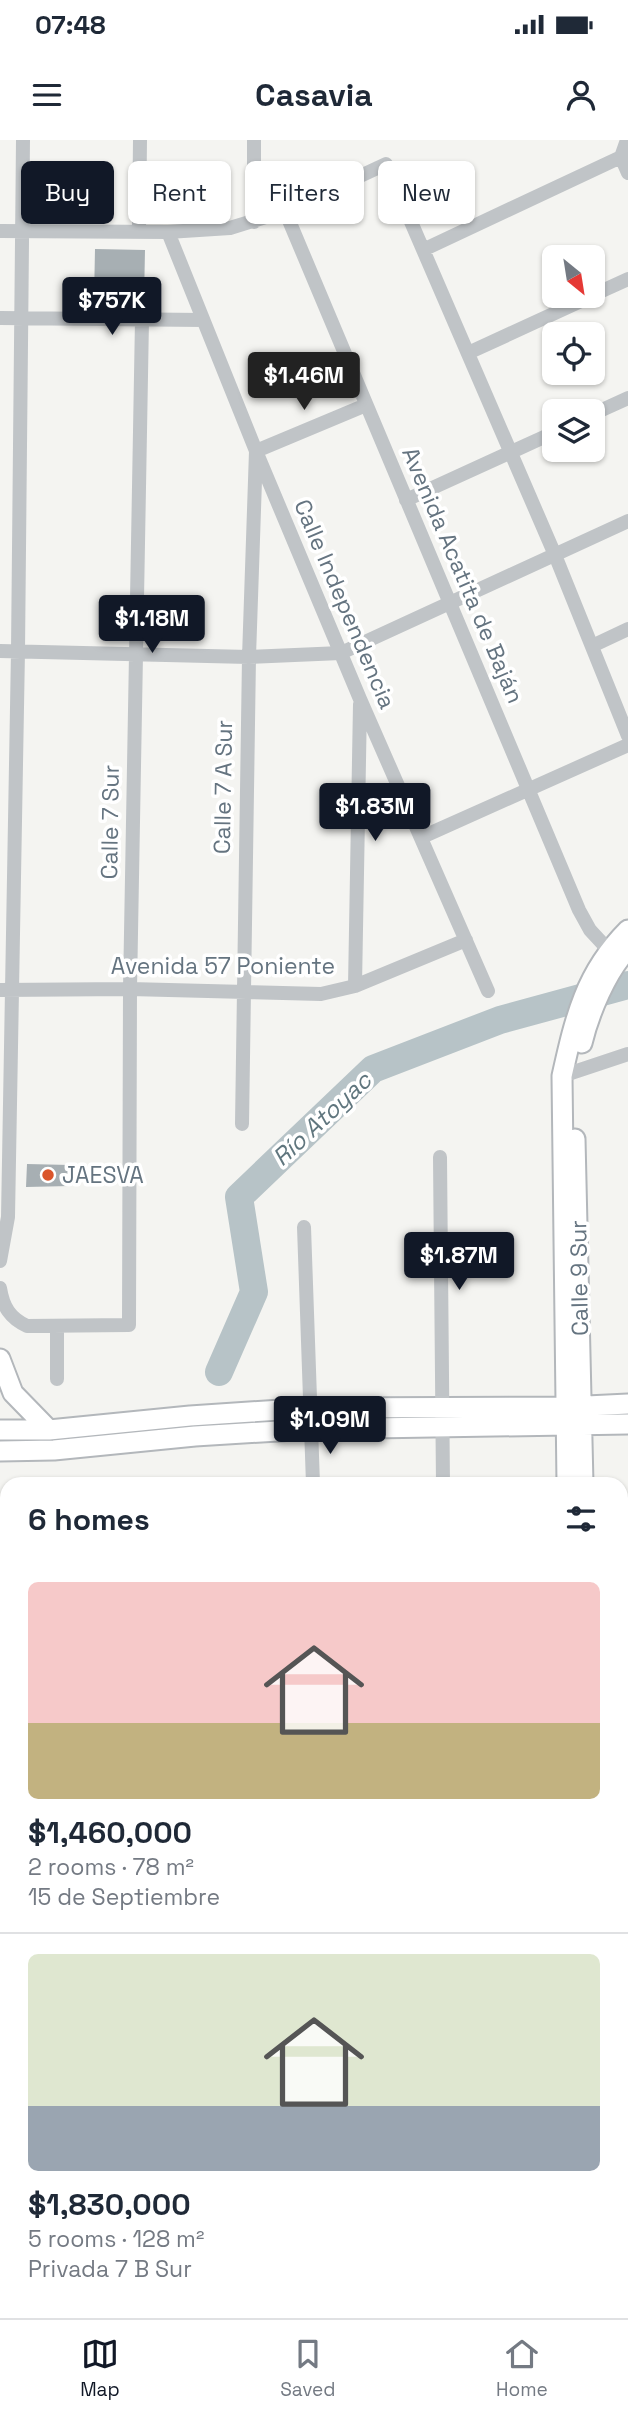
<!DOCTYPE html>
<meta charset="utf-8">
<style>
:root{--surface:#fff;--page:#f2f2f3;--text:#1f2937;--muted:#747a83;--line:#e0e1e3;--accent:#111827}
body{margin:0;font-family:"Space Grotesk",sans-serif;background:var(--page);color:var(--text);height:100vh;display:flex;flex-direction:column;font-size:26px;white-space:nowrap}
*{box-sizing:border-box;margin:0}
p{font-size:23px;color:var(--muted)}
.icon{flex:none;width:38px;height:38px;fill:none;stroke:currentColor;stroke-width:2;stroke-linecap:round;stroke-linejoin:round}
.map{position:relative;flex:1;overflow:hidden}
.details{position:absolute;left:0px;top:1337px;width:628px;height:842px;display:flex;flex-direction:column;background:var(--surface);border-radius:21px 21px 0 0;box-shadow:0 2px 5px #0004}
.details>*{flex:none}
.guide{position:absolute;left:21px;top:21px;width:586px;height:63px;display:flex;gap:14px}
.needle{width:46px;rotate:150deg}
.fabs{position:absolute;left:542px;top:105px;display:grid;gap:14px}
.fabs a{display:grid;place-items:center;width:63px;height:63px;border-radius:10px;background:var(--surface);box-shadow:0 2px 5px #0004;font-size:35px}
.price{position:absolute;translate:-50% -60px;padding:0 16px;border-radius:7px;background:var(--accent);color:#fff;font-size:23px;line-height:46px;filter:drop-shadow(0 2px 4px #0008)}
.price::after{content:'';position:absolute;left:50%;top:42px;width:21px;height:16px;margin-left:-10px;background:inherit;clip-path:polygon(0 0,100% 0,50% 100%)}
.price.on{background:#222;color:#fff}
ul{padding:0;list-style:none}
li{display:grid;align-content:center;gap:14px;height:371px;padding:0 28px}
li+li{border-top:2px solid var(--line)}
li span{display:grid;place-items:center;height:217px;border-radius:10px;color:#555}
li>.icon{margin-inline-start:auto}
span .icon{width:126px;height:126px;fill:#fffc;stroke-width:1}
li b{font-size:30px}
h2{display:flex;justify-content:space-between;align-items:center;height:84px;padding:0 28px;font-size:30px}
.chip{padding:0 24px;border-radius:10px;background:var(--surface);box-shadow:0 2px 5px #0004;font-size:24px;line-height:63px}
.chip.on{background:var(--accent);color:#fff}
.status{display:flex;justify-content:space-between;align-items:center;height:49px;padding:0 35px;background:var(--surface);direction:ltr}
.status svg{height:19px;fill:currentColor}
header{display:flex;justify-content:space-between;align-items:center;height:91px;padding:0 28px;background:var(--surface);font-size:32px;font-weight:700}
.menu{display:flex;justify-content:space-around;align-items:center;height:98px;border-top:2px solid var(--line);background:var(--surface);font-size:19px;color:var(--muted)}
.menu a{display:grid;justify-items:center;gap:4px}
.menu .on{color:var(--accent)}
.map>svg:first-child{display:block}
.built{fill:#e2e3e2}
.green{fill:#d5dbd2}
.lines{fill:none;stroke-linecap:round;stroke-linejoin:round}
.river{stroke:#b7c3c7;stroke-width:28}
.building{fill:#a7afb3}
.secondary-casing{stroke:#b3b7bb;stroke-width:23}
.street{stroke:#c0c4c7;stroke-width:14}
.secondary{stroke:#fff;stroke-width:19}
.poi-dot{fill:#da552b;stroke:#fff;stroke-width:2.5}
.labels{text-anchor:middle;stroke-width:7;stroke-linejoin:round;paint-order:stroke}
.street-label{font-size:23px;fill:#657480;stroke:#fff}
.poi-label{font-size:23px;fill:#657480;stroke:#fff;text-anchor:start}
.water-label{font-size:24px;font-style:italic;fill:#60767e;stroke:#fff}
</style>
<div class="status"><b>07:48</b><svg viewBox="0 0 49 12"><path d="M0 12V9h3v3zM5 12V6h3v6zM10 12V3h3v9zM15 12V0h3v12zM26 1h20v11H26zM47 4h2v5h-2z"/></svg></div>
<header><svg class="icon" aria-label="menu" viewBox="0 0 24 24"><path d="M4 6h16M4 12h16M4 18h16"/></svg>Casavia<svg class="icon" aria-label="person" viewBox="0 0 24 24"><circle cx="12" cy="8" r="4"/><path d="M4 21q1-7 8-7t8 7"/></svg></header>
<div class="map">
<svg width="628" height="2178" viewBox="0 0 628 2178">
<rect width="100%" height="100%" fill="#f4f4f1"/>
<path class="built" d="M 0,1625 L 7,1634 L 7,2015 L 0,2011 Z"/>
<path class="green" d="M 621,1993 L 628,1995 L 628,2107 L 621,2107 Z
M 461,2172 L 569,2172 L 569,2178 L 462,2178 Z"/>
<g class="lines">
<path class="river" d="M 219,1232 L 254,1152 L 239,1057 L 373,929 L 500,880 L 628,845
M 0,1551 L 7,1572
M 70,2178 L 74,2172"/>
</g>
<path class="building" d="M 95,109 L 145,110 L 144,160 L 94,160 Z
M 27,1024 L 70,1025 L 70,1046 L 26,1047 Z"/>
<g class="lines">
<g class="secondary-casing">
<path id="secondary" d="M 582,903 C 589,874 607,830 628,809
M 575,999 L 583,1344
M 0,1219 L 13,1253 L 49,1290
M 0,1290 L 49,1290 L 190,1276 L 311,1268 L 566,1267 L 628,1264
M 0,1311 L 54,1310 L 195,1296 L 311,1289 L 628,1284
M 567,1344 L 562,936 C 575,878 585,833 628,790
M 0,2027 L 7,2031
M 0,2053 L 7,2057
M 621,2120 L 628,2120
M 621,2144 L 628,2144
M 584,2172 L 584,2178
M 600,2172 L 600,2178"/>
</g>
<path class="street" d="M 621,17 L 627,0
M 621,17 L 628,33
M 285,71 L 579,770 L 590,790 L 615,817
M 254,82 L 254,0
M 0,91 L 168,92 L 230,88 L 285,71 L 386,24 L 555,415 L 628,596
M 139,92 L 140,0
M 168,92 L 256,311 L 360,559 L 488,851
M 425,109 L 621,17
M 593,155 L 628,139
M 0,178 L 203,180
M 468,213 L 592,156
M 593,274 L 628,258
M 406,360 L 555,292
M 592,506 L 628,489
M 0,511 L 249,517 L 341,513 L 628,381
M 422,697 L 628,605
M 355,846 L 360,564
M 0,850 L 130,849 L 321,854 L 355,846 L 466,800
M 562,936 L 628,914
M 242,984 L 249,517 L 256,311 L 366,265
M 440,1017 L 443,1344
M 304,1087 L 313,1344
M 0,1121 L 8,1077 L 18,511 L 23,0
M 0,1148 C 3,1167 10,1178 27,1186 L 129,1185 L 130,849 L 142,180
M 57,1239 L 57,1186
M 621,1671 L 628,1671
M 187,2172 L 188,2178
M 333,2172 L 333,2178
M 460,2172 L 460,2178"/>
<use href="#secondary" class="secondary"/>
</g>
<circle class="poi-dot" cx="48" cy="1035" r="7"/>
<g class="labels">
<g class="street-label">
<text transform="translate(463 435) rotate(67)" y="8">Avenida Acatita de Baján</text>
<text transform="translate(345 464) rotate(67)" y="8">Calle Independencia</text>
<text transform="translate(223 647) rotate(-89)" y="8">Calle 7 A Sur</text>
<text transform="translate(110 682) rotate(-89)" y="8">Calle 7 Sur</text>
<text x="223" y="834">Avenida 57 Poniente</text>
<text transform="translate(579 1138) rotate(-91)" y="8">Calle 9 Sur</text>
</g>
<g class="poi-label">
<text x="62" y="1043">JAESVA</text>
</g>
<g class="water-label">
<text transform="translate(322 979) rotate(-43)" y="8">Río Atoyac</text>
</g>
</g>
</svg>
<div class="fabs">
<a><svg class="needle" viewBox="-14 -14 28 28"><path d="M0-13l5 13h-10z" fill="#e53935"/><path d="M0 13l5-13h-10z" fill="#747a83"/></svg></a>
<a><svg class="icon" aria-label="locate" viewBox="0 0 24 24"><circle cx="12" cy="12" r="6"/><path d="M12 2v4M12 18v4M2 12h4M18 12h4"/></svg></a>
<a><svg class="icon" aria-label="layers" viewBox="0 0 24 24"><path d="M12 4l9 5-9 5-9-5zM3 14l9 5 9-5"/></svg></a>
</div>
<b class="price" style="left:112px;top:197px">$757K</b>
<b class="price on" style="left:304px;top:272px">$1.46M</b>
<b class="price" style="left:152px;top:515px">$1.18M</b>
<b class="price" style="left:375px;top:703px">$1.83M</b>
<b class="price" style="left:459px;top:1152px">$1.87M</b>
<b class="price" style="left:330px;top:1316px">$1.09M</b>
<div class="guide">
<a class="chip on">Buy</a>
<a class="chip">Rent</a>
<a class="chip">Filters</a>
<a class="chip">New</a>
</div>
<section class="details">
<h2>6 homes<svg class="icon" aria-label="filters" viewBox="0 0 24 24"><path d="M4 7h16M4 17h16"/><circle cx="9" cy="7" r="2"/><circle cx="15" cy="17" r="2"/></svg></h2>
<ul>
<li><span style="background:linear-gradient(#f6c9c9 65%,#c2b280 0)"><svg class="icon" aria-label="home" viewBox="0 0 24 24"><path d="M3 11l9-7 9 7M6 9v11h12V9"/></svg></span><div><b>$1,460,000</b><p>2 rooms · 78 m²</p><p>15 de Septiembre</p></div></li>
<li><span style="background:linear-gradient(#dfe7d0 70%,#9aa5b1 0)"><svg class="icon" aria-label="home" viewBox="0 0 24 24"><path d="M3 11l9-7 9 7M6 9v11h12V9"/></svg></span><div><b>$1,830,000</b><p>5 rooms · 128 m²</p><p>Privada 7 B Sur</p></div></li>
</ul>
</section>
</div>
<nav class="menu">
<a class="on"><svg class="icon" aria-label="map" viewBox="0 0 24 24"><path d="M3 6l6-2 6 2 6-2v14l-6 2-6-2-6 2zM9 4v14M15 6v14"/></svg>Map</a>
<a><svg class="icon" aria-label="saved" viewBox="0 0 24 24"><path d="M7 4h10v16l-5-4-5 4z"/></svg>Saved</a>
<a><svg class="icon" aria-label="home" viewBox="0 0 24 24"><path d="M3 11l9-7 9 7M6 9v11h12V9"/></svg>Home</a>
</nav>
